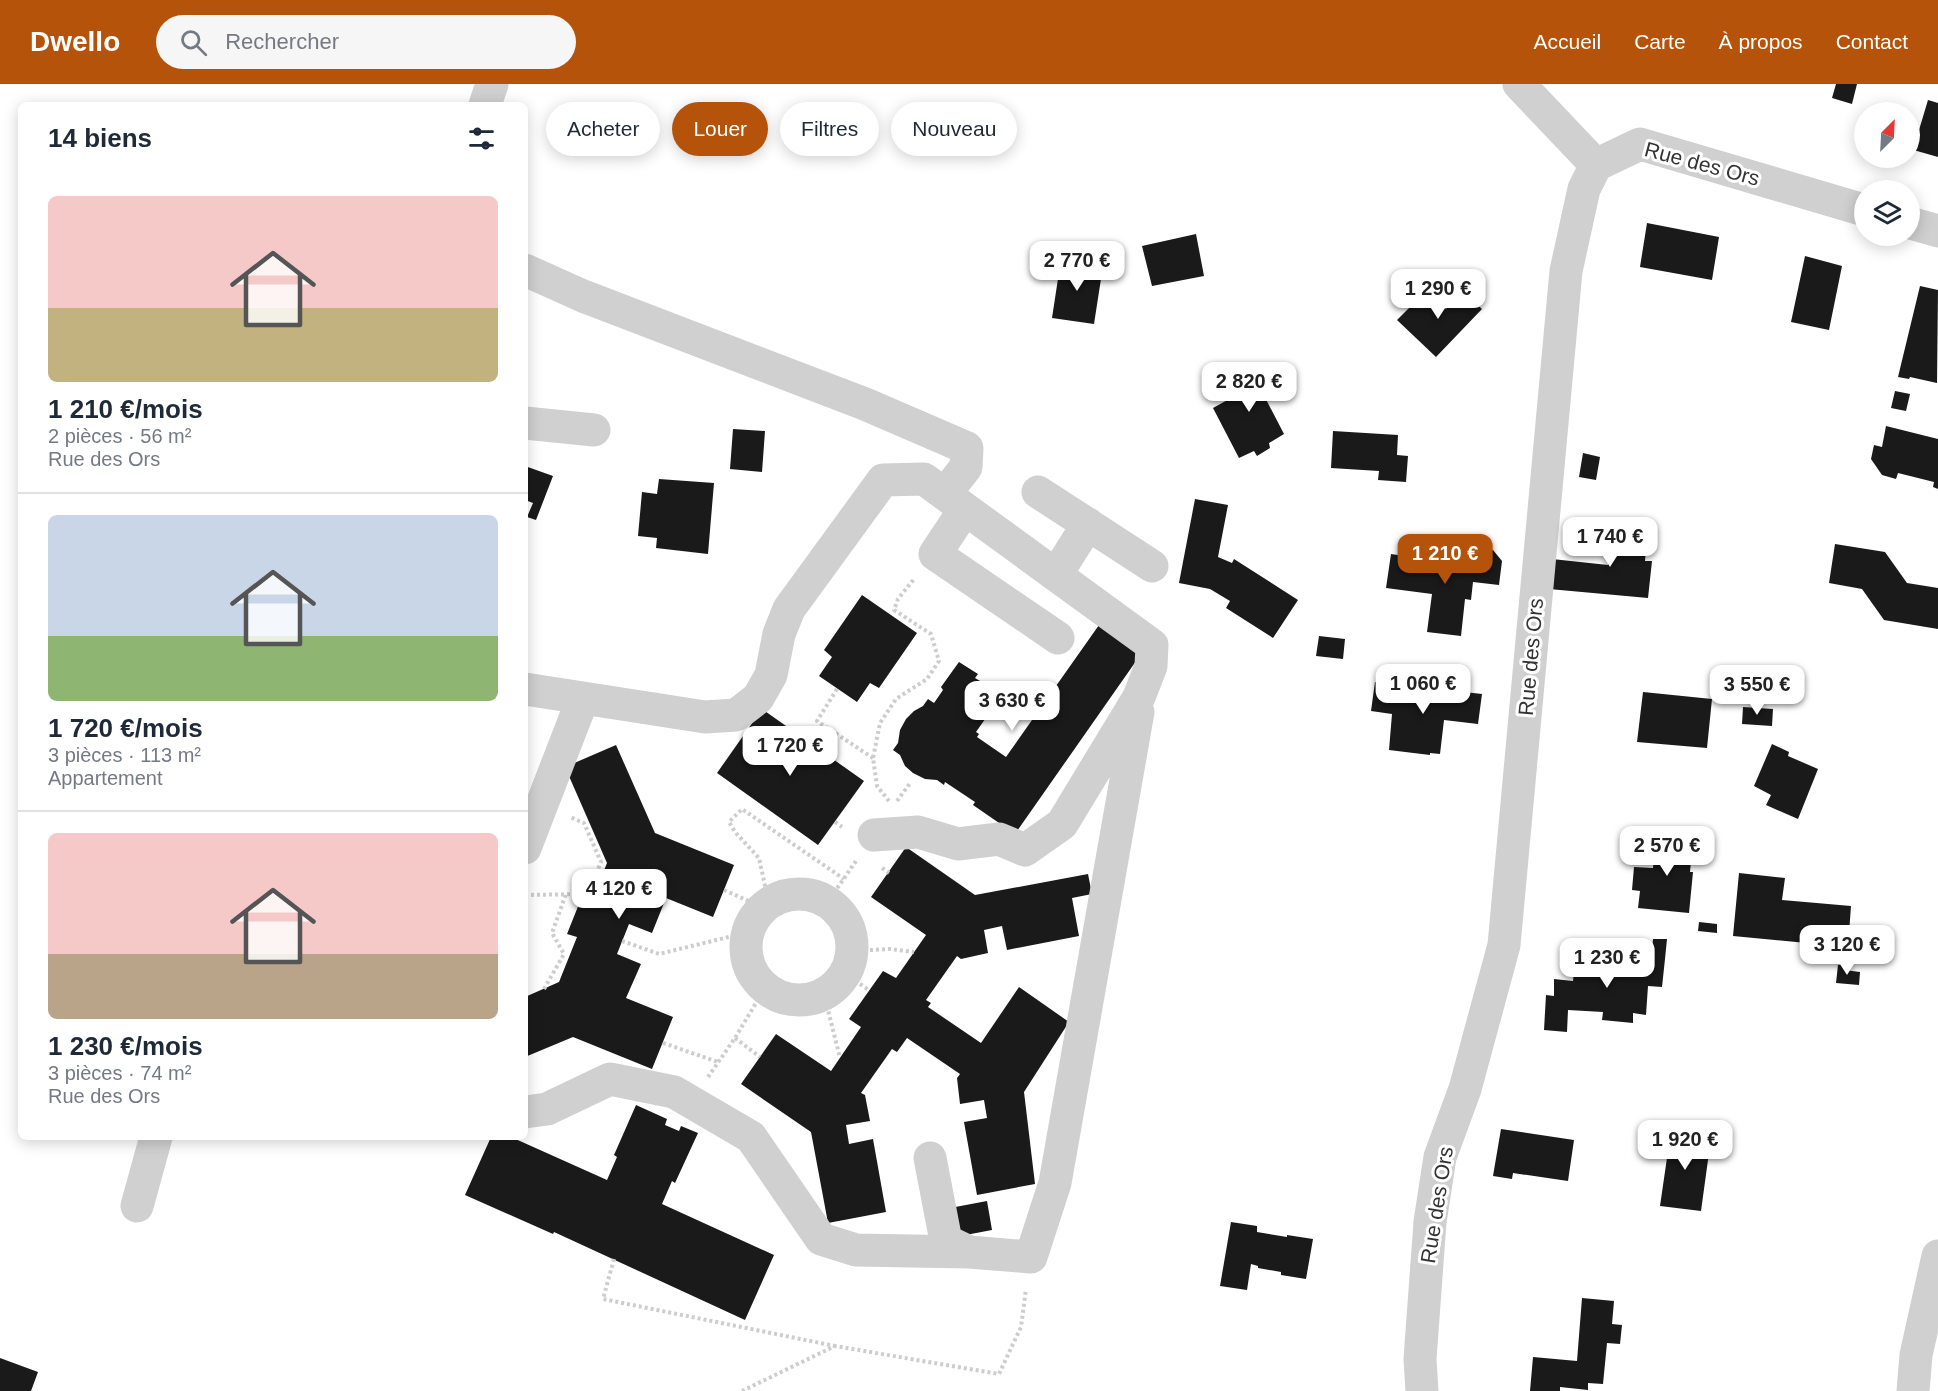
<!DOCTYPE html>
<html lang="fr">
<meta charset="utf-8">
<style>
:root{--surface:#fff;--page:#f6f6f7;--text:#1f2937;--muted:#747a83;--line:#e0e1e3;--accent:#b45309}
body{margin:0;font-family:Helvetica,sans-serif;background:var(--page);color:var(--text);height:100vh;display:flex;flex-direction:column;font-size:22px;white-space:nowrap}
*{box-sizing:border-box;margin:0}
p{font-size:20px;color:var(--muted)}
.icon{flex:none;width:33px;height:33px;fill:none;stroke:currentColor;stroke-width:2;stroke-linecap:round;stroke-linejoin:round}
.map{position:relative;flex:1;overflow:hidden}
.sheet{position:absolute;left:18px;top:18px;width:510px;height:1038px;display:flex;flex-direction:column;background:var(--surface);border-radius:9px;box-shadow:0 3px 15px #0003}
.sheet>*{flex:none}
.hud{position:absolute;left:546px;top:18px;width:570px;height:54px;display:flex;gap:12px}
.needle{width:39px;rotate:24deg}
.controls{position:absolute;left:1854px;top:18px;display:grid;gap:12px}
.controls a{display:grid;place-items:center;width:66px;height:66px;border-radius:50%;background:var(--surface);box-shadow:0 3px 15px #0003;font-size:30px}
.price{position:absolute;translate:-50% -51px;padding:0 14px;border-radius:12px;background:#fff;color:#222;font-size:20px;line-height:39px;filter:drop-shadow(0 2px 3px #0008)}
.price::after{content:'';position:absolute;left:50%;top:36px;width:18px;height:14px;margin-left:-9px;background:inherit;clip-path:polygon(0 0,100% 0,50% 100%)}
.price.on{background:var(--accent);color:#fff}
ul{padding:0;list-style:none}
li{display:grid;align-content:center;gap:12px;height:318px;padding:0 30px}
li+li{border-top:2px solid var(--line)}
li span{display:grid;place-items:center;height:186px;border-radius:9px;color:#555}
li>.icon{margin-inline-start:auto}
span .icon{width:108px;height:108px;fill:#fffc;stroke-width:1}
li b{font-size:26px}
h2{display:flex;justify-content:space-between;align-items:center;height:72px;padding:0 30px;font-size:26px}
.chip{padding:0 21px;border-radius:27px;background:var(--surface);box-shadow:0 3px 15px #0003;font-size:21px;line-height:54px}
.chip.on{background:var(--accent);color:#fff}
header{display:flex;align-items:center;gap:36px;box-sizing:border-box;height:84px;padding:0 30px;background:var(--accent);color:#fff}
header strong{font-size:28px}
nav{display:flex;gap:33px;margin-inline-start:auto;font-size:21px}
.search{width:420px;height:54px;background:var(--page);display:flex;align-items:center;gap:15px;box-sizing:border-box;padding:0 21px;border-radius:33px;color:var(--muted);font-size:22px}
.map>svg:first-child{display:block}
.building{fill:#1a1a1a}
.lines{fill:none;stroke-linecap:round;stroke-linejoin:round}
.path{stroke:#cdcdcd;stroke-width:4;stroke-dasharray:3 3;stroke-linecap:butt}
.minor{stroke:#d0d0d0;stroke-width:33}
.labels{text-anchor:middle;stroke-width:6;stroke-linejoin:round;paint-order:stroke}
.street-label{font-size:21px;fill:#333;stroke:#fff}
</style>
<header>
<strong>Dwello</strong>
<div class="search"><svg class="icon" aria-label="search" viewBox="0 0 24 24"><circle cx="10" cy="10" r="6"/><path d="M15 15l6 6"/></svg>Rechercher</div>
<nav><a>Accueil</a><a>Carte</a><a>À propos</a><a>Contact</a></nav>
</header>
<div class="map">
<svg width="1938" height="1307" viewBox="0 0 1938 1307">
<rect width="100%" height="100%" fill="#fff"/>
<path class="building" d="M 1836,0 L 1857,0 L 1852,20 L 1832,14 Z
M 1928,16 L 1938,19 L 1938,73 L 1910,65 L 1910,43 L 1919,46 Z
M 1647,139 L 1719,153 L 1712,196 L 1640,183 Z
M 1196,150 L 1204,192 L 1152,202 L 1142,162 Z
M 1805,172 L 1842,182 L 1829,246 L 1791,238 Z
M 1061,175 L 1103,182 L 1094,240 L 1052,234 Z
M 1920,202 L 1938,206 L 1937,299 L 1910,293 L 1909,295 L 1898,293 Z
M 1426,207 L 1446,225 L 1462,207 L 1482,225 L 1436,273 L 1397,236 Z
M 1264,278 L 1272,293 L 1258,300 L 1284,350 L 1269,359 L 1270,364 L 1257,372 L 1254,367 L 1239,374 L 1213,324 L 1231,314 L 1221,295 L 1228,296 Z
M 1895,307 L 1910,310 L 1906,327 L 1891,324 Z
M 1886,342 L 1938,355 L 1938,405 L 1933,403 L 1934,398 L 1898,389 L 1896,395 L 1882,391 L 1871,375 L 1874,361 L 1882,363 Z
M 733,345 L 765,347 L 762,388 L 730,385 Z
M 1333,347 L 1398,351 L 1397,371 L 1408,372 L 1406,398 L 1378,396 L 1379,387 L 1331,384 Z
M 1583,369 L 1600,373 L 1596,396 L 1579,393 Z
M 525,382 L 553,392 L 536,436 L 527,433 L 533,419 L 525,416 Z
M 659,395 L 714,399 L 708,470 L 656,464 L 657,454 L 638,452 L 642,408 L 657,410 Z
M 1195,415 L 1228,421 L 1218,473 L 1232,479 L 1234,475 L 1298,516 L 1273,554 L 1226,524 L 1230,517 L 1210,505 L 1179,499 Z
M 1618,437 L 1648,439 L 1645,477 L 1652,477 L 1648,514 L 1549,505 L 1552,475 L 1608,481 L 1608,474 L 1615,474 Z
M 1835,460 L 1885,468 L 1907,499 L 1938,504 L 1938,545 L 1884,536 L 1862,505 L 1829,499 Z
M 1472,463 L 1493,466 L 1502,477 L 1499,501 L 1473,498 L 1471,516 L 1465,515 L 1461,552 L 1427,548 L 1432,510 L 1386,504 L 1391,470 L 1469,482 Z
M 862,511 L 917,549 L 879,604 L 870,599 L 857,618 L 819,592 L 832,573 L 824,566 Z
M 1099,541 L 1141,570 L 1015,750 L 973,721 L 975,718 L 945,698 L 944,701 L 937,696 L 925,695 L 913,689 L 905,682 L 900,671 L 893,666 L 898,659 L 900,646 L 906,635 L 914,627 L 923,622 L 928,615 L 934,619 L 943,606 L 941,603 L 959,578 L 978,590 L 975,594 L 985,600 L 988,597 L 1004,608 L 976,648 L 979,650 L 977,653 L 1006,673 Z
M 1319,552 L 1345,555 L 1343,575 L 1316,572 Z
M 1375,598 L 1482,610 L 1478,640 L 1444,636 L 1440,670 L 1430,669 L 1430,671 L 1389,666 L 1392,630 L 1371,627 Z
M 1643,608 L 1712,615 L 1707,664 L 1637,658 Z
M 1743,623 L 1773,625 L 1772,642 L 1742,640 Z
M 762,625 L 864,697 L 818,761 L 717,689 Z
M 1772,660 L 1789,668 L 1788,672 L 1818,685 L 1798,735 L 1766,721 L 1771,711 L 1754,702 Z
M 616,661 L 655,749 L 734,781 L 713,833 L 666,814 L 652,849 L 629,840 L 617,870 L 641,880 L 626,914 L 673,933 L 652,985 L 573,953 L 525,973 L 525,913 L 559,898 L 577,853 L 567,850 L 579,820 L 589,824 L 607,779 L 565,683 Z
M 1656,751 L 1693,755 L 1690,788 L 1693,788 L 1689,829 L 1638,824 L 1640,807 L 1632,806 L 1634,783 L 1653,784 Z
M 906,763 L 975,811 L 1088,790 L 1092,810 L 1072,814 L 1079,852 L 1007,866 L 1002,842 L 984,846 L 988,869 L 961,875 L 957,872 L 926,916 L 931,919 L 928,923 L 981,959 L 1019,903 L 1069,938 L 1024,1008 L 1035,1100 L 977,1111 L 964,1038 L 987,1034 L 984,1016 L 960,1020 L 957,994 L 960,990 L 907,954 L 897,968 L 892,965 L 861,1009 L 865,1011 L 870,1037 L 846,1041 L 849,1060 L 873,1055 L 886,1128 L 828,1139 L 811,1048 L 741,1000 L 776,950 L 831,987 L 861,943 L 849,935 L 883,887 L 896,894 L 926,851 L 871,813 Z
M 1739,789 L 1785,794 L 1782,816 L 1851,822 L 1848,863 L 1733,852 Z
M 1699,838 L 1717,840 L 1717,849 L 1698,847 Z
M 1653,855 L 1667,855 L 1665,875 L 1662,903 L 1648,902 L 1646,931 L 1633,929 L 1633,939 L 1602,936 L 1603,928 L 1568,926 L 1567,948 L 1544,946 L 1546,911 L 1554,912 L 1554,895 L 1573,897 L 1575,878 L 1634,883 L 1636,864 L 1652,866 Z
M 1838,881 L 1844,881 L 1844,886 L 1860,888 L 1859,901 L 1836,899 Z
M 636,1021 L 667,1035 L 665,1041 L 679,1047 L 681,1042 L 698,1049 L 675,1099 L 672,1097 L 662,1120 L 774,1171 L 745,1236 L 554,1148 L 553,1150 L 465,1111 L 491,1053 L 511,1053 L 607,1096 L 617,1073 L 614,1071 Z
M 1501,1045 L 1574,1056 L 1568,1097 L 1513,1089 L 1512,1095 L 1493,1092 Z
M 1665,1047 L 1711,1054 L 1701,1127 L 1660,1122 L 1668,1067 L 1662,1066 Z
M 987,1117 L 992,1146 L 955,1153 L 950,1124 Z
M 1231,1138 L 1257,1142 L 1257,1148 L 1287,1153 L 1287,1151 L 1313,1155 L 1306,1195 L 1281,1191 L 1281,1188 L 1258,1184 L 1258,1182 L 1251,1180 L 1247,1206 L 1220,1202 Z
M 1582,1214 L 1614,1217 L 1612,1240 L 1622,1241 L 1620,1260 L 1607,1259 L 1603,1300 L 1588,1299 L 1588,1306 L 1560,1303 L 1560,1307 L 1530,1307 L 1533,1273 L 1577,1277 Z
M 0,1274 L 38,1288 L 31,1307 L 0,1307 Z"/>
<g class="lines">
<path class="path" d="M 837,605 L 817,637 L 873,674
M 889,717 L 877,702 L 873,674 L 880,639 L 896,615 L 927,595 L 939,577 L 931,550 L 894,526 L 898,515 L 914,495
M 897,717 L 911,698
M 835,738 L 842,743
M 882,784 L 889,789
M 724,806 L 755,820 L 761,826
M 525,811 L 587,810 L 601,778 L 584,739 L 570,733
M 827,819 L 856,777
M 769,820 L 759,774 L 735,748 L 729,738 L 742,725 L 844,795
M 622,857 L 659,870 L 749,848
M 852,867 L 890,865 L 914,868
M 845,890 L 869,906
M 544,905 L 564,870 L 552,849 L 566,810
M 824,910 L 840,974
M 735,954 L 760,973
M 663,959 L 718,978
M 708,993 L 735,954 L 765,904
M 614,1175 L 603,1215 L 835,1262
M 742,1307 L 835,1262 L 999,1290 L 1021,1243 L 1026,1205"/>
<path class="minor" d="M 1519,0 L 1596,81
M 485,21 L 492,0
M 1910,139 L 1938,147
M 525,186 L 583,212 L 865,320 L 967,364 L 966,383 L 945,410
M 525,339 L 594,346
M 1038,408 L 1152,482
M 965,425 L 935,470 L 1058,554
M 1056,491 L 1088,440
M 525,605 L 705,633 L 736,631 L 758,614 L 771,591 L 779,550 L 789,525 L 883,396 L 924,395 L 1152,561 L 1151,582 L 1139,613 L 1062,740 L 1025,766 L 999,755 L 958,760 L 918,748 L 874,751
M 525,764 L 583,614
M746 863a53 53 0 1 1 106 0a53 53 0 1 1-106 0Z
M 525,1028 L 547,1025 L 610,995 L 674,1008 L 751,1053 L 821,1155 L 856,1166 L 969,1168 L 1031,1173 L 1055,1099 L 1138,628
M 930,1074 L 946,1157 L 969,1168
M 137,1122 L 156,1053
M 1422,1307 L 1420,1275 L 1430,1138 L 1440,1073 L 1465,1005 L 1504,861 L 1566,187 L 1584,105 L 1596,81 L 1640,60 L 1864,126
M 1913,1307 L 1916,1271 L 1938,1172"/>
</g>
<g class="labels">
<g class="street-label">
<text transform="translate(1702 80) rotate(15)" y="7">Rue des Ors</text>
<text transform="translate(1531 573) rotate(-85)" y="7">Rue des Ors</text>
<text transform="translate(1437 1121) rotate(-81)" y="7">Rue des Ors</text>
</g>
</g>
</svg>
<div class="controls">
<a><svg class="needle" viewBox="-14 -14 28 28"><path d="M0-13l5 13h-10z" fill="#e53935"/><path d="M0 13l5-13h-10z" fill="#747a83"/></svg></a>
<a><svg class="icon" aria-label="layers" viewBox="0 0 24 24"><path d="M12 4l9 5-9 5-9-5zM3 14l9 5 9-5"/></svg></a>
</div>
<b class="price" style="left:1077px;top:208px">2 770 €</b>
<b class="price" style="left:1438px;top:236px">1 290 €</b>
<b class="price" style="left:1249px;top:329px">2 820 €</b>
<b class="price" style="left:1610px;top:484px">1 740 €</b>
<b class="price on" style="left:1445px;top:501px">1 210 €</b>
<b class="price" style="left:1423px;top:631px">1 060 €</b>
<b class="price" style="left:1757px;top:632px">3 550 €</b>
<b class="price" style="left:1012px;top:648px">3 630 €</b>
<b class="price" style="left:790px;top:693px">1 720 €</b>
<b class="price" style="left:1667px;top:793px">2 570 €</b>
<b class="price" style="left:619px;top:836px">4 120 €</b>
<b class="price" style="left:1847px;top:892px">3 120 €</b>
<b class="price" style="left:1607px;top:905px">1 230 €</b>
<b class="price" style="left:1685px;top:1087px">1 920 €</b>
<div class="hud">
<a class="chip">Acheter</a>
<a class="chip on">Louer</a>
<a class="chip">Filtres</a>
<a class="chip">Nouveau</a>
</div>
<section class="sheet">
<h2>14 biens<svg class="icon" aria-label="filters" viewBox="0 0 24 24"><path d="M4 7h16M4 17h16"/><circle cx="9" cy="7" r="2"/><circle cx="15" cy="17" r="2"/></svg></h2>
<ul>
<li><span style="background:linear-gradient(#f6c9c9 60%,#c2b280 0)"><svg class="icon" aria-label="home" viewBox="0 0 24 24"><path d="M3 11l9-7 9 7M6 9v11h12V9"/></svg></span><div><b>1 210 €/mois</b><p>2 pièces · 56 m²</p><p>Rue des Ors</p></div></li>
<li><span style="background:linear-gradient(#c9d6e8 65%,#8fb573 0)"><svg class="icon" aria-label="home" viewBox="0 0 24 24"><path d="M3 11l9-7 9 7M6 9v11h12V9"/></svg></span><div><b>1 720 €/mois</b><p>3 pièces · 113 m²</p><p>Appartement</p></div></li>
<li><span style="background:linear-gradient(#f6c9c9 65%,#b9a48a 0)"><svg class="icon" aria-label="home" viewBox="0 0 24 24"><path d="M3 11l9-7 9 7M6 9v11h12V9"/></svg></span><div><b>1 230 €/mois</b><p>3 pièces · 74 m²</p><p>Rue des Ors</p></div></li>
</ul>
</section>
</div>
